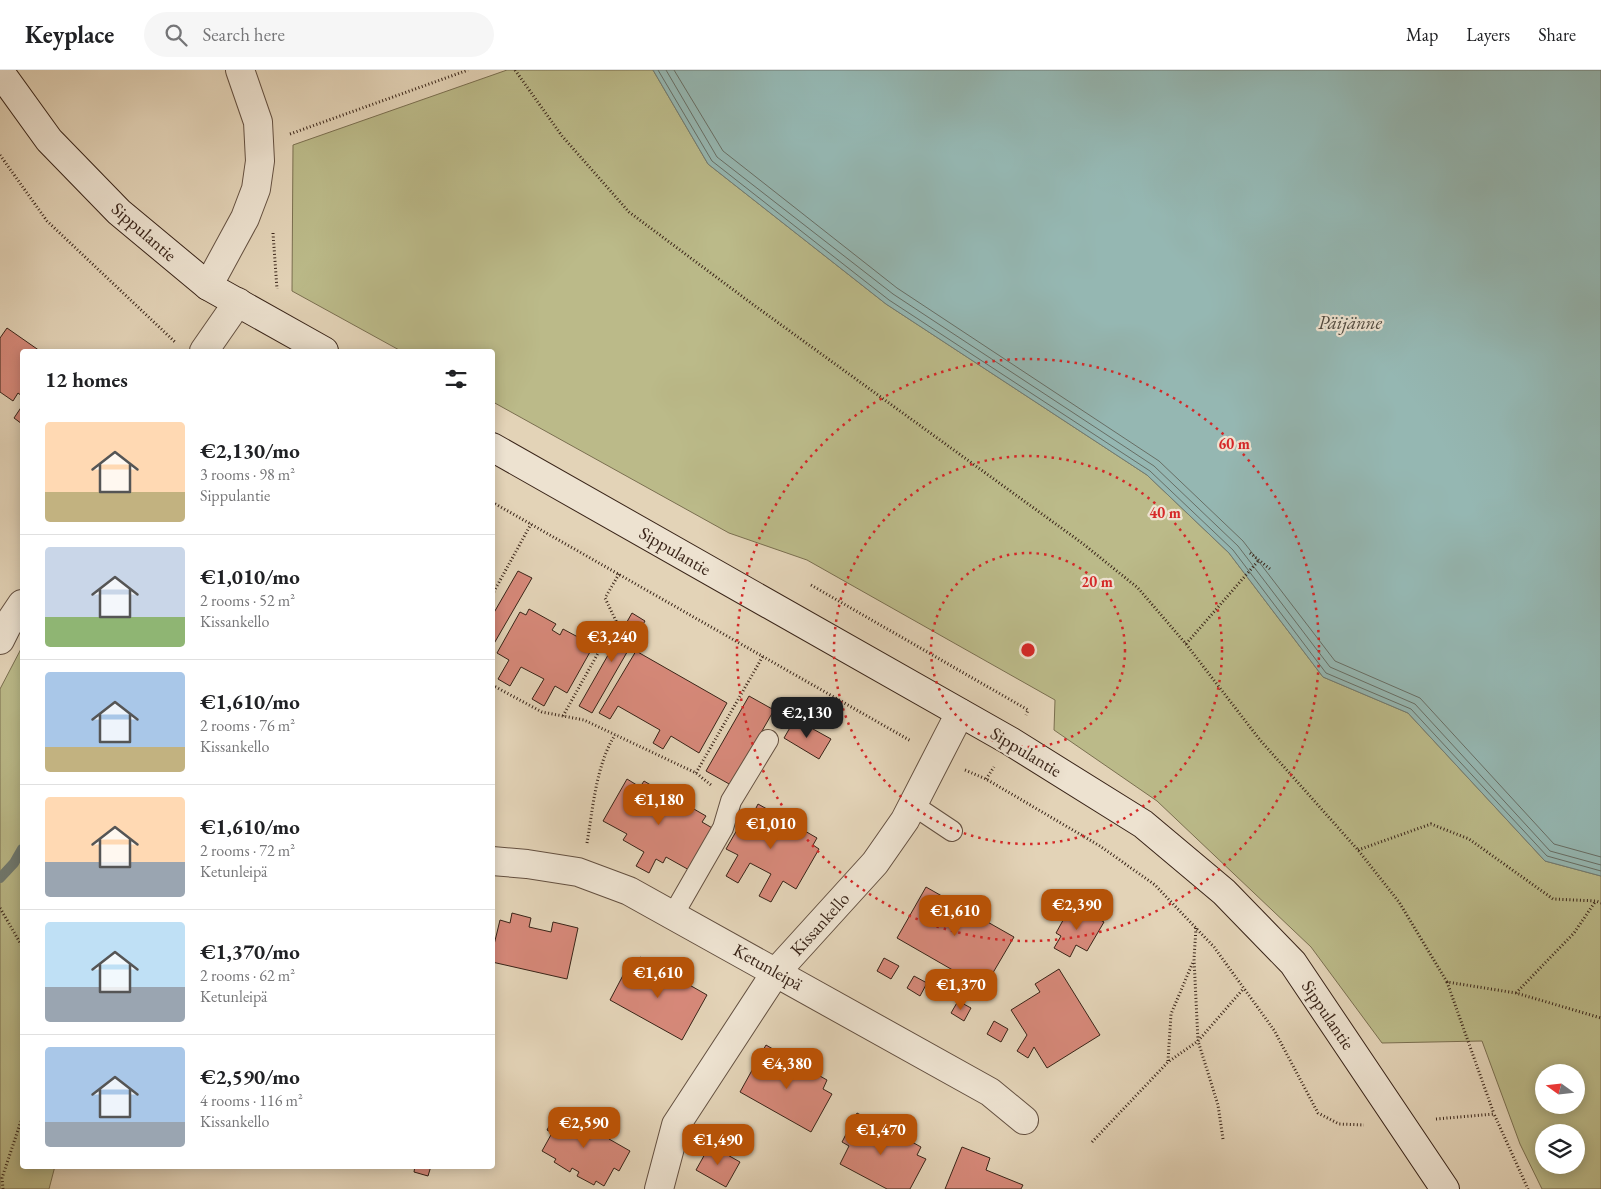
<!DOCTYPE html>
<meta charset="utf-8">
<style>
:root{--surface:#fff;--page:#f6f6f6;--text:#202124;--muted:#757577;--line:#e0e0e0;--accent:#b45309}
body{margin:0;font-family:"EB Garamond",serif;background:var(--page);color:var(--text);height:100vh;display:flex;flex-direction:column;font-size:19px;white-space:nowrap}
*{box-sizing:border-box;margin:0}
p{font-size:16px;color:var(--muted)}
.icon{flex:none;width:28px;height:28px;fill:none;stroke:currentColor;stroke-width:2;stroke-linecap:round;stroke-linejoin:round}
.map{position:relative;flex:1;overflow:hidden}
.details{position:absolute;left:20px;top:279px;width:475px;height:820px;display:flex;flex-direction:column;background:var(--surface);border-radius:5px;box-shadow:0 2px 12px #0003}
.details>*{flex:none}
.needle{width:32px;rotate:285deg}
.controls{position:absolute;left:1535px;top:994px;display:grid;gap:10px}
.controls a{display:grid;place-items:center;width:50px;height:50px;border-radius:50%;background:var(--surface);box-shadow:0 2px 12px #0003;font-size:25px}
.price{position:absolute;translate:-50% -42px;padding:0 11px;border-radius:10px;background:var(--accent);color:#fff;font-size:16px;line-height:32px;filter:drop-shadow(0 1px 2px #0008)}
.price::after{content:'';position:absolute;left:50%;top:30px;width:15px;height:11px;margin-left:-8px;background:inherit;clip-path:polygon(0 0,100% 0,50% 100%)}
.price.current{background:#222;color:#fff}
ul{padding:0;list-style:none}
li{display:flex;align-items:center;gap:15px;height:125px;padding:0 25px}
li+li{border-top:1px solid var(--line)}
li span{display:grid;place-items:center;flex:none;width:140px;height:100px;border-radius:5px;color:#555}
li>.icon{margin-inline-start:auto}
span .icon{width:60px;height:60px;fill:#fffc;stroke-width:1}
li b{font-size:21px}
h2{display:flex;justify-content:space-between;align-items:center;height:60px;padding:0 25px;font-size:21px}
header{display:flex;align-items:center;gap:30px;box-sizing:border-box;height:70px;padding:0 25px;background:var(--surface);border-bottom:1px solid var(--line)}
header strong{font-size:24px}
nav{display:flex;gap:28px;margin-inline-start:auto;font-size:18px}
.search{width:350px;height:45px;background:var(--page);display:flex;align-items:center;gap:12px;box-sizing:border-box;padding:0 18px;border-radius:28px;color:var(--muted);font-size:19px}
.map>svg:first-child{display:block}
.green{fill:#bbba89;stroke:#7a6f50;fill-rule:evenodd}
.water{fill:#95b7b2;stroke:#707c74}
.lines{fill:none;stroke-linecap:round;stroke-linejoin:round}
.shore{stroke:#676e65;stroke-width:1}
.stream{stroke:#707c74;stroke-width:10}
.building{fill:#d7897a;stroke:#392418}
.lane-casing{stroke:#645040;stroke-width:22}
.street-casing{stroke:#645040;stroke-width:30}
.secondary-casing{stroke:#392418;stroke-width:30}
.path{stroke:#392418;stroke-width:3;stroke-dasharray:1 2.5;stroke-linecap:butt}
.lane{stroke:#ede2d0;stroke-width:20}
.street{stroke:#ede2d0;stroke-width:28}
.secondary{stroke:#ede2d0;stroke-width:28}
.ring{fill:none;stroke:#d62828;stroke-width:2.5;stroke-dasharray:2.5 5}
.labels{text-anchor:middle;stroke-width:4.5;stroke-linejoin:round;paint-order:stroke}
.street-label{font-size:18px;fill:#392418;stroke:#ede2d0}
.water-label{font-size:19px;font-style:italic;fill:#50493e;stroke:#ede2d0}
.centre{fill:#d62828;stroke:#ede2d0;stroke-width:2.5}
.ring-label{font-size:15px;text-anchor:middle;font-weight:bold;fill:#d62828;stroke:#ede2d0;stroke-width:4.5;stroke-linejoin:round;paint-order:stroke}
</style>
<header>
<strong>Keyplace</strong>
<div class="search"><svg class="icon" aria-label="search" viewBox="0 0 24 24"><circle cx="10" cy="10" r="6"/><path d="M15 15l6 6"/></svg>Search here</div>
<nav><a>Map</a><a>Layers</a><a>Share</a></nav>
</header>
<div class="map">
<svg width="1601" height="1119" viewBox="0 0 1601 1119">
<rect width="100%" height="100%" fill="#e3d3b7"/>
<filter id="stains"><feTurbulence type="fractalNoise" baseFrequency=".004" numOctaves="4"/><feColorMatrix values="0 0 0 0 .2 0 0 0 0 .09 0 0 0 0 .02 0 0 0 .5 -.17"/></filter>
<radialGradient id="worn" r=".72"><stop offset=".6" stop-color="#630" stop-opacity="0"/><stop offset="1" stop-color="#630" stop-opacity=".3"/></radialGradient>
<path class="green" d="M 507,0 L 653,0 L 708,94 L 886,234 L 1147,405 L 1229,483 L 1323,607 L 1408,643 L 1545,791 L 1601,806 L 1601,1119 L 1542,1119 L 1520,1074 L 1482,971 L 1382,973 L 1311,877 L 1157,731 L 1054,660 L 1055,630 L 807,490 L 729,463 L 493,332 L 492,281 L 401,281 L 292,221 L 293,75 ZM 1544,1002 L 1576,1002 L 1576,1035 L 1544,1035 ZM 1544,1062 L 1576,1062 L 1576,1095 L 1544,1095 Z
M 22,577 L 22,1096 L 55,1096 L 49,1119 L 0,1119 L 0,619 Z"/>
<path class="water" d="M 653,0 L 1601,0 L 1601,806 L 1545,791 L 1408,643 L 1323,607 L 1229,483 L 1147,405 L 886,234 L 708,94 Z"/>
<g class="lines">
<path class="shore" d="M 658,0 L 712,91 L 889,230 L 1150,401 L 1233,480 L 1326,603 L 1411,639 L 1547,786 L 1601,801
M 666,0 L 717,87 L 893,224 L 1154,396 L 1238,476 L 1330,597 L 1415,634 L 1550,781 L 1601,795
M 674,0 L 723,81 L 897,218 L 1159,391 L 1243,471 L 1335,591 L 1420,628 L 1554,774 L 1601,787"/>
<path class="stream" d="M 0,808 L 14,793 L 22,779"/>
</g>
<path class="building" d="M 7,258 L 40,281 L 22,281 L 22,326 L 18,323 L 13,331 L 0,322 L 0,268 Z
M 22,336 L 22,354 L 14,348 Z
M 518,501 L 532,508 L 492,577 L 492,546 Z
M 529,539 L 556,554 L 552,560 L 560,565 L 563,559 L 589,573 L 585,579 L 590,582 L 567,623 L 555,616 L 544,636 L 532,629 L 544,609 L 521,597 L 510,616 L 498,609 L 509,590 L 497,583 L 520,542 L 526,545 Z
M 632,543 L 645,551 L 592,643 L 579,636 Z
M 636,581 L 727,633 L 699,683 L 671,666 L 663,679 L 653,673 L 660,660 L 618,636 L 610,649 L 599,643 Z
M 749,626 L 774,640 L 731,715 L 706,701 Z
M 795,649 L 831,669 L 819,689 L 784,668 Z
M 627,709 L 640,717 L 644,711 L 659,720 L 655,726 L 670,734 L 673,727 L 706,746 L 702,752 L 714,759 L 691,801 L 666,787 L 663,793 L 656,789 L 649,803 L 636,796 L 644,782 L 623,770 L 627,764 L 603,751 Z
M 758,734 L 783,748 L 778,756 L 787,761 L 791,753 L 817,768 L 813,775 L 819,779 L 796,819 L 783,811 L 771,832 L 759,826 L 771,804 L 750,793 L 738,813 L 726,806 L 738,785 L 726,779 L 749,739 L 754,742 Z
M 926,817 L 1014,867 L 984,918 L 897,868 Z
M 1072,834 L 1104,852 L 1087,881 L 1076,875 L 1070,887 L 1054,878 L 1061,866 L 1056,863 Z
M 512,843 L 531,848 L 529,857 L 551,862 L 553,852 L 578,858 L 567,909 L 492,892 L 492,883 L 500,850 L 510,853 Z
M 640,887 L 657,897 L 653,905 L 675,917 L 679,909 L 707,925 L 682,970 L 610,930 L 630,892 L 635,895 Z
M 884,888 L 899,896 L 891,909 L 877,901 Z
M 1059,899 L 1100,965 L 1047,998 L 1034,977 L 1028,988 L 1017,981 L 1027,965 L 1011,940 L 1040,922 L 1035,914 Z
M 914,906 L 927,913 L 920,926 L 907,918 Z
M 958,931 L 971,938 L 964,951 L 951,943 Z
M 994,951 L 1008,959 L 1001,972 L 987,964 Z
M 766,975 L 790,989 L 786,998 L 806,1009 L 811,1001 L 827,1010 L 823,1019 L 832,1024 L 811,1062 L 740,1022 Z
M 558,1040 L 579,1052 L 582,1047 L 595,1054 L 592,1059 L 596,1062 L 598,1058 L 612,1065 L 609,1069 L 630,1081 L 619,1101 L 614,1098 L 604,1116 L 596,1111 L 594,1115 L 577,1106 L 579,1102 L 572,1098 L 570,1102 L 554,1092 L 556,1089 L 542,1081 L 552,1063 L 547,1060 Z
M 857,1043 L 883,1057 L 879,1065 L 899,1075 L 903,1067 L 921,1077 L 917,1085 L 926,1089 L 910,1119 L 887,1119 L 840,1094 L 849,1076 L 842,1072 Z
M 710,1075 L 740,1092 L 726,1117 L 696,1100 Z
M 962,1077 L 990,1088 L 986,1100 L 1023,1115 L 1021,1119 L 945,1119 Z
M 415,1096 L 431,1096 L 428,1106 L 414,1102 Z"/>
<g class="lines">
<g class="lane-casing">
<path id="lane" d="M 913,735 L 952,761
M 673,845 L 723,758 L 731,731 L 768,670"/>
</g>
<g class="street-casing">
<path id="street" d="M 208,216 L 245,148 L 256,119 L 260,91 L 258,52 L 240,0
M 204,281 L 238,232
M 0,570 L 7,556 L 22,534
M 492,791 L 527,794 L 578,802 L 629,821 L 990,1022 L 1024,1050
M 659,1119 L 676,1055 L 776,902 L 875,793 L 905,750 L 960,643"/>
</g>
<g class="secondary-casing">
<path id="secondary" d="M 0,2 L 49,70 L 119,142 L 208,216 L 324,281
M 492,377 L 1010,671 L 1143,754 L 1224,822 L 1293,893 L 1445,1119"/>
</g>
<path class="path" d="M 515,0 L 562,66 L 629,142 L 751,233 L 1082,473 L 1138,518 L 1186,574 L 1260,670 L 1358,780 L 1399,832 L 1447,912 L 1516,923 L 1601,948
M 290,64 L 468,0
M 0,85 L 47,151 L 175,272
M 273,163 L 277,219
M 492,432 L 911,671
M 1250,483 L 1270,499
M 811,515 L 1028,640 L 1026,645
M 492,525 L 531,454
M 1186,574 L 1259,490
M 492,615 L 542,642 L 584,650 L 696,703 L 711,715
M 563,646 L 616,551 L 605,528 L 619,504
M 965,700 L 986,709 L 1100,776 L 1155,815 L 1214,877 L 1274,960 L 1318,1043 L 1339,1054 L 1364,1055
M 696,703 L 763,586
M 986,709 L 994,697
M 587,773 C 593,738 596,695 615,665
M 1358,780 L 1431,754 L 1469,769 L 1553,829 L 1596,831 L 1601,833
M 0,838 L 22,876
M 1196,858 L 1194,889 L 1198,971 L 1218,1035 L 1223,1069
M 1447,912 L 1494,1044
M 1516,923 L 1574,863 L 1595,832
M 1168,991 L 1171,944 L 1193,892
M 1436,1049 L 1494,1044 L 1528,1119
M 1092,1072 L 1168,992 L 1198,971 L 1244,918
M 3,1119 L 2,1108 L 22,1048"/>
<use href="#lane" class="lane"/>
<use href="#street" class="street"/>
<use href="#secondary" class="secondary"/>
</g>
<g class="ring">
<circle cx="1028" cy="580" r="97"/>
<circle cx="1028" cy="580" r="194"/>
<circle cx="1028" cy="580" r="291"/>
</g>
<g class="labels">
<g class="street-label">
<text transform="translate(144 162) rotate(41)" y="6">Sippulantie</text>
<text transform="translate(675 481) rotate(30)" y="6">Sippulantie</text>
<text transform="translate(1026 682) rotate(31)" y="6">Sippulantie</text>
<text transform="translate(820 854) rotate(-48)" y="6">Kissankello</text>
<text transform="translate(768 897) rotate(29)" y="6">Ketunleipä</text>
<text transform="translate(1328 945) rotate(56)" y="6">Sippulantie</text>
</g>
<g class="water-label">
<text x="1350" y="259">Päijänne</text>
</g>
</g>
<circle cx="1028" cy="580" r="8" class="centre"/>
<g class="ring-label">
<text x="1234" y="379">60 m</text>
<text x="1165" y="448">40 m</text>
<text x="1097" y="517">20 m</text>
</g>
<rect width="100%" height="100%" filter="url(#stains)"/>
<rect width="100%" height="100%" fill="url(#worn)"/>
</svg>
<div class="controls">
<a><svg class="needle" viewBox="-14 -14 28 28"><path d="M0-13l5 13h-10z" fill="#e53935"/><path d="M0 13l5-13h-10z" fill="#757577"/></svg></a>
<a><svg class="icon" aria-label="layers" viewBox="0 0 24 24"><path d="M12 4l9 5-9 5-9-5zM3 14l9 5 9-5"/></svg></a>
</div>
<b class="price" style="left:612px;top:593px">€3,240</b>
<b class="price current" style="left:807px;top:669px">€2,130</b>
<b class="price" style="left:659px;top:756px">€1,180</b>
<b class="price" style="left:771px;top:780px">€1,010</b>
<b class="price" style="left:1077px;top:861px">€2,390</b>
<b class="price" style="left:955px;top:867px">€1,610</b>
<b class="price" style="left:658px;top:929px">€1,610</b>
<b class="price" style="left:961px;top:941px">€1,370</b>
<b class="price" style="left:787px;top:1020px">€4,380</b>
<b class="price" style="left:584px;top:1079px">€2,590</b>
<b class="price" style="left:881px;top:1086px">€1,470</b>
<b class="price" style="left:718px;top:1096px">€1,490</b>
<section class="details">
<h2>12 homes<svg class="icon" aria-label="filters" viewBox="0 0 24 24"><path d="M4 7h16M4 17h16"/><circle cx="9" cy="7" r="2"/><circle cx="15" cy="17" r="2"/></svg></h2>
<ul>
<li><span style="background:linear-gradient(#ffd9b3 70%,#c2b280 0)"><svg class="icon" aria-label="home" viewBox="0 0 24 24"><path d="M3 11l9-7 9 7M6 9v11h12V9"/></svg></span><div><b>€2,130/mo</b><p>3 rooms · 98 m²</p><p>Sippulantie</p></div></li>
<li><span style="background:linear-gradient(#c9d6e8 70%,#8fb573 0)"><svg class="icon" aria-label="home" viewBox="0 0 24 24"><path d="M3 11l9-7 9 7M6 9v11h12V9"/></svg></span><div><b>€1,010/mo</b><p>2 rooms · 52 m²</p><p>Kissankello</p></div></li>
<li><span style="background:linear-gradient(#a9c7e8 75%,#c2b280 0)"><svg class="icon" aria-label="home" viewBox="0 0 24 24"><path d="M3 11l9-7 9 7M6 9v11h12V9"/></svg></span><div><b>€1,610/mo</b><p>2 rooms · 76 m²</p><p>Kissankello</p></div></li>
<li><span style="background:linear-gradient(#ffd9b3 65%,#9aa5b1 0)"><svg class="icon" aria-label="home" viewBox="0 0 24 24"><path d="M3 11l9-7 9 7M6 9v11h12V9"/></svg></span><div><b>€1,610/mo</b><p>2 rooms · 72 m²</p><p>Ketunleipä</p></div></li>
<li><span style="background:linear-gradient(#bfe0f5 65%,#9aa5b1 0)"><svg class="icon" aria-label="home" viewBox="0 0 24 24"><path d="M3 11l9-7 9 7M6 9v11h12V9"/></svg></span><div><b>€1,370/mo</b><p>2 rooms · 62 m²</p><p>Ketunleipä</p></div></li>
<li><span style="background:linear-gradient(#a9c7e8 75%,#9aa5b1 0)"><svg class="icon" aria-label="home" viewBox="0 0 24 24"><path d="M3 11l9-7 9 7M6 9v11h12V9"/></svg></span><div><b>€2,590/mo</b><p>4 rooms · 116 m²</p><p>Kissankello</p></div></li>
</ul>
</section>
</div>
